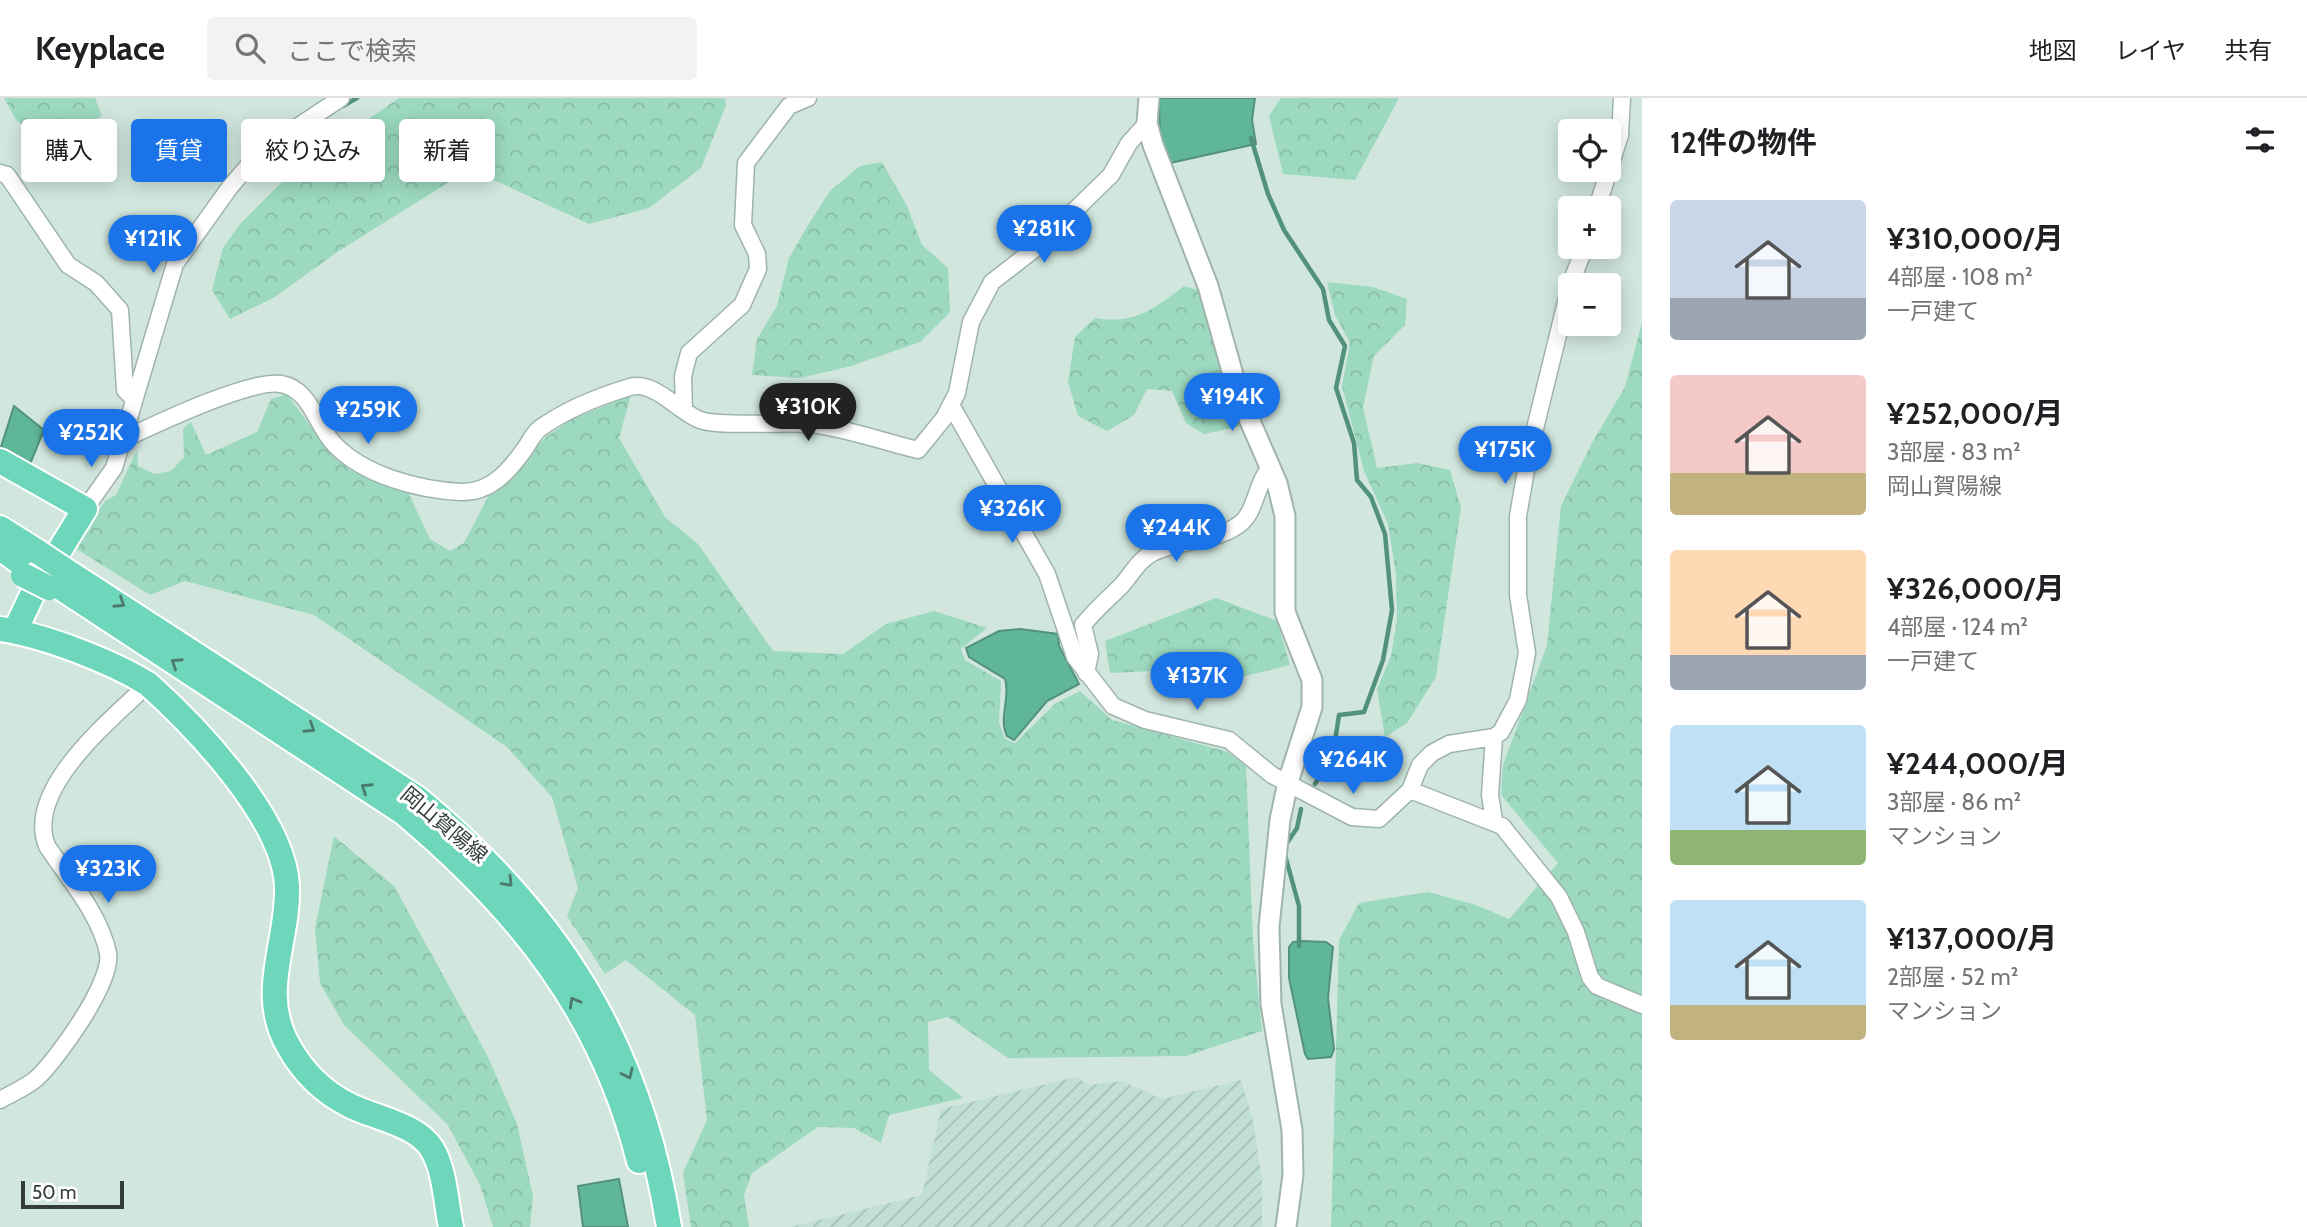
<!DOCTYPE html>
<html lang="ja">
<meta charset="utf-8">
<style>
:root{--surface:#fff;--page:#f2f2f2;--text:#202124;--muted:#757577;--line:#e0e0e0;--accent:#1a73e8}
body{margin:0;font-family:Cabin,"Noto Sans JP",sans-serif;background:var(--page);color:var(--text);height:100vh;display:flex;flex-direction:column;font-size:26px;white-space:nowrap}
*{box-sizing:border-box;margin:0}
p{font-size:23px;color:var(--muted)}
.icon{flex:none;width:38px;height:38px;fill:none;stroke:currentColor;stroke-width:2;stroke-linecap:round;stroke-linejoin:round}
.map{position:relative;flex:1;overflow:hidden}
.drawer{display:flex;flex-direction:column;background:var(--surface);width:665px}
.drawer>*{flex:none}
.guide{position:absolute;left:21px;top:21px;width:665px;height:63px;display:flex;gap:14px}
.controls{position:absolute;left:1558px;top:21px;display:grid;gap:14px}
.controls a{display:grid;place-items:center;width:63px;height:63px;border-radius:7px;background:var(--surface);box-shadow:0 4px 18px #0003;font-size:35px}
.scale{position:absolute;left:21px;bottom:18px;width:103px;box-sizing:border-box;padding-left:7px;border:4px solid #343d39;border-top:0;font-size:19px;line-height:24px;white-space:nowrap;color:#343d39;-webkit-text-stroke:5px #fff;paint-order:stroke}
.price{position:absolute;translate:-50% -60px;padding:0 16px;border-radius:24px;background:var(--accent);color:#fff;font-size:23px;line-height:46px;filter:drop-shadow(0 2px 4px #0008)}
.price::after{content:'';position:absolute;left:50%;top:42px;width:21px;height:16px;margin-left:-10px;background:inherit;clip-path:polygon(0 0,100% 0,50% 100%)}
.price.active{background:#222;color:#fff}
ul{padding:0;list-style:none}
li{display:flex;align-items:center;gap:21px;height:175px;padding:0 28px}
li span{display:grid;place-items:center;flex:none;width:196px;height:140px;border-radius:7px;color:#555}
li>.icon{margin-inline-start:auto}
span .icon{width:84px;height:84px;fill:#fffc;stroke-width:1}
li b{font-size:30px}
h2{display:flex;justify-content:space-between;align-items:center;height:84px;padding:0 28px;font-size:30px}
.pill{padding:0 24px;border-radius:7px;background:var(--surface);box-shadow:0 4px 18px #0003;font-size:24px;line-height:63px}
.pill.active{background:var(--accent);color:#fff}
header{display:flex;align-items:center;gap:42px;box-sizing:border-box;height:98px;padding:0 35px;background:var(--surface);border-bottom:2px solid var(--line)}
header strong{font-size:33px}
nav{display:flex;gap:38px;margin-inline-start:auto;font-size:24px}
.search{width:490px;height:63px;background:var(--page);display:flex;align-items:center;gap:18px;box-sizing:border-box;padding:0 24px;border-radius:7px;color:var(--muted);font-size:26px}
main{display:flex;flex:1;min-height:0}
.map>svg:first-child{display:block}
.industrial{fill:url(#industrial-furrows)}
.forest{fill:url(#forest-crowns)}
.water{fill:#5fb798;stroke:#52927c;stroke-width:2}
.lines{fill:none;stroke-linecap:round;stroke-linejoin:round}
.stream{stroke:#52927c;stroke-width:4.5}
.minor-casing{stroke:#9fb4ab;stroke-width:19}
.tertiary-casing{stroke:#9fb4ab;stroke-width:23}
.primary-casing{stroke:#fff;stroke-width:28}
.minor{stroke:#fff;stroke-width:16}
.tertiary{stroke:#fff;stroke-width:19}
.primary{stroke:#6ed6bb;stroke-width:24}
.primary-bridge-casing{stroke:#fff;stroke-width:28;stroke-linecap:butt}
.primary-bridge{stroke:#6ed6bb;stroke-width:24}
.oneway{stroke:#4b7a6d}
.labels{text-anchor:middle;stroke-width:6;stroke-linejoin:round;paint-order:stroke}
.street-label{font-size:21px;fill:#343d39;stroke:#fff}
</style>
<header>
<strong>Keyplace</strong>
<div class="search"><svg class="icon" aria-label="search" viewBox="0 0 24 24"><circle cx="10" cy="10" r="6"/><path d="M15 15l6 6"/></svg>ここで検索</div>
<nav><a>地図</a><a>レイヤ</a><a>共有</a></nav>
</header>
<main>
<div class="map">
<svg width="1642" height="1129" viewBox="0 0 1642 1129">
<defs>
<pattern id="industrial-furrows" width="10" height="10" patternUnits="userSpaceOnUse" patternTransform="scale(1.75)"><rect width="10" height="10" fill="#c1dfd2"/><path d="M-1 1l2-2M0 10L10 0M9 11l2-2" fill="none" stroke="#a6c0b5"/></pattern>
<pattern id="forest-crowns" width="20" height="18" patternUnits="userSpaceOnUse" patternTransform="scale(1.75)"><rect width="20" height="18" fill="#9cd9c0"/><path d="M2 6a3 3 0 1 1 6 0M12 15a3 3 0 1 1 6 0" fill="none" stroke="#87bba6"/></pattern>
</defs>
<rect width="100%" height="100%" fill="#d1e7de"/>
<path class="industrial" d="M 1076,979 L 1088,987 L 1122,983 L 1162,1001 L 1241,982 L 1252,1018 L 1262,1081 L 1262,1129 L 790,1129 L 922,1097 L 941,1011 Z"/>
<path class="forest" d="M 4,0 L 95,0 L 102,18 L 44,47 L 16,22 Z
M 399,0 L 725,0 L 726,7 L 701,70 L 649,110 L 589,126 L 470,71 L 337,154 L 275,199 L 230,221 L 212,192 L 223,150 L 240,126 L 293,73 Z
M 1281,0 L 1399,0 L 1355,82 L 1283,76 L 1269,18 Z
M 882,64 L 907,108 L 922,147 L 948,170 L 950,214 L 920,244 L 851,268 L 800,280 L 752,277 L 757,241 L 777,208 L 789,160 L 808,127 L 830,93 L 860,68 Z
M 1327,184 L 1373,189 L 1407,201 L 1405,227 L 1374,258 L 1363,309 L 1377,370 L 1417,365 L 1450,372 L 1461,410 L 1436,579 L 1407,625 L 1385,639 L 1377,591 L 1391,558 L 1397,522 L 1396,476 L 1388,426 L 1364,373 L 1342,288 L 1350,245 L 1335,217 Z
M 1184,188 L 1198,192 L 1222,278 L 1242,328 L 1204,336 L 1186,325 L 1172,293 L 1147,291 L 1134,317 L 1107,333 L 1078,318 L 1068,284 L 1075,239 L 1095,220 C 1134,227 1154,211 1184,188 Z
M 1642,224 L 1642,1129 L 1331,1129 L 1339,842 L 1359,805 L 1428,794 L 1476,807 L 1509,821 L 1558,765 L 1501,697 L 1503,667 L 1547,547 L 1561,408 L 1592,345 L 1625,289 Z
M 287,296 L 328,352 L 350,372 L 407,392 L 430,441 L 450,453 L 464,445 L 488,399 L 546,339 L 570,322 L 631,297 L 619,340 L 665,419 L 698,446 L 773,553 L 843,556 L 886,526 L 934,513 L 987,530 L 961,551 L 965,562 L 1001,583 L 999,625 L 1005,641 L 1015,645 L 1055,606 L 1080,593 L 1112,622 L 1228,654 L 1246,668 L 1253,843 L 1262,933 L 1186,958 L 1008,960 L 948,919 L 928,924 L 929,972 L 963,1000 L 889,1017 L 881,1045 L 854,1030 L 818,1029 L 752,1075 L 744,1097 L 749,1129 L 691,1129 L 683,1075 L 707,1022 L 695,917 L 626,862 L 605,876 L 567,818 L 578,790 L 552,699 L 507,649 L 314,517 L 185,483 L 150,497 L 75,450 L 105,403 L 116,397 L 137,352 L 138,368 L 154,376 L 171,373 L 184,359 L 183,331 L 191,324 L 206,357 L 257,334 L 271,301 Z
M 1216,500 L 1277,523 L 1290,567 L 1245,578 L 1221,570 L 1110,575 L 1105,543 Z
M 334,738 L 394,788 L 488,959 L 517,1026 L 533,1098 L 530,1129 L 493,1129 L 480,1087 L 448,1027 L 344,927 L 320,885 L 315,830 Z"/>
<path class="water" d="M 1159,0 L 1255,0 L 1252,22 L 1256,46 L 1170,65 L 1160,36 Z
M 14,308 L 44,332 L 30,366 L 1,349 Z
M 1020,531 L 1058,536 L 1059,548 L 1079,586 L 1047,603 L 1014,642 L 1007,638 C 998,620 1011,600 1005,581 L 969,559 L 966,550 L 999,533 Z
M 1303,843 L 1326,844 L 1333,849 L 1328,900 L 1334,951 L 1331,959 L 1308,961 L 1305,956 L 1289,880 L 1289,849 L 1293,844 Z
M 619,1081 L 628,1129 L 583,1129 L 578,1088 Z"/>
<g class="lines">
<path class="stream" d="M 343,8 L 357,0
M 1251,40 L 1268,96 L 1284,132 L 1323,191 L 1329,222 L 1345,248 L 1336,290 L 1354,345 L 1357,382 L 1371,399 L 1385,436 L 1392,512 L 1383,562 L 1364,614 L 1339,617 L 1333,656 L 1315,686
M 260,67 L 277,51
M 1285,748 L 1297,730 L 1301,711
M 1285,757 L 1299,808 L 1299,848"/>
<g class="minor-casing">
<path id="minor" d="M 0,75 L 7,77 L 68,167 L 96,185 L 120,212 L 125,292 L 134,301
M 1597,110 L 1620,37 L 1622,0
M 1570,187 L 1585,149
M 951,307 L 1047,476 L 1075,559 L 1113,608 L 1145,622 L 1229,642 L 1272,677 L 1352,719 L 1379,721 L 1410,692 L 1420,667 L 1432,655 L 1449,646 L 1494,639 L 1501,634 L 1518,602 L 1527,555 L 1518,497 L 1518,418 L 1529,355 L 1570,188
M 684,312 L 683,278 L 689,255 L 742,207 L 758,171 L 757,156 L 743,127 L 746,65 L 789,8 L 808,0
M 122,342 C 154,327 249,281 281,286 C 311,291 316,328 335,347 C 365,378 420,392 461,394 C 490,395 508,374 524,352 C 529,345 533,336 539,331 C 565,312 600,298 630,289 C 654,282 679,314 700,322 C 718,329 786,324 811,326 C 846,330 884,344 918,352 L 944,320 L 957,295 L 971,224 L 992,184 L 1036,150 L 1111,77 L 1129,45 L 1147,25
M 85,411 L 114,370 L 175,166 L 230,89 L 261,53 L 341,0
M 1086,575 L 1090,556 L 1083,527 C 1095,512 1107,502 1121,488 C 1132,476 1138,462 1154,454 C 1180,442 1213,444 1237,428 C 1257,416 1255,385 1271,369
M 1410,692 L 1502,728 L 1559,799 L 1576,834 L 1590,879 L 1597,888 L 1642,907
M 1494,722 L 1490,697 L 1494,639
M 0,1002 C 12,995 27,989 37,980 C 58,960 113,884 108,855 C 100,816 68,780 47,748 C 24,691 112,621 148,586"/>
</g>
<g class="tertiary-casing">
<path id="tertiary" d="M 1149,0 L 1147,25 L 1153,47 L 1208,188 L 1239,298 L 1277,385 L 1285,418 L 1285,514 L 1312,582 L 1312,609 L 1288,684 L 1280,722 L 1269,829 L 1271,906 L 1292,1032 L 1293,1077 L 1286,1129"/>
</g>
<g class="primary-casing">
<path id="primary" d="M 0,363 L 85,411 L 32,497 L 15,533
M 0,430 L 38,454
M 0,450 L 28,470
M 62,470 L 417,700 C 558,817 640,946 669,1129
M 52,484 L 404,715 C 518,811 602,915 639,1063
M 0,531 C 43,537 111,563 148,586 C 197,630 284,721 287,788 C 289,844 257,895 289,949 C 303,974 323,994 349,1007 C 374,1020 417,1026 432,1051 C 445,1072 446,1106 451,1129"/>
</g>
<use href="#minor" class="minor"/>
<use href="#tertiary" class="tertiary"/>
<use href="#primary" class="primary"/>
<g class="primary-bridge-casing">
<path id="primary-bridge" d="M 38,454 L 62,470
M 23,477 L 49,490"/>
</g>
<use href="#primary-bridge" class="primary-bridge"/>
</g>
<defs><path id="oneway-chevron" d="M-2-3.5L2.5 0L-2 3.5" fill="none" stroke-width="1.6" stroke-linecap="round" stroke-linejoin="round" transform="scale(1.75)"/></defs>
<g class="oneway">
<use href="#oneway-chevron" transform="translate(120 505) rotate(33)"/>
<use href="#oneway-chevron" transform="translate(176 565) rotate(-147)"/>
<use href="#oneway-chevron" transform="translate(310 630) rotate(33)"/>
<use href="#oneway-chevron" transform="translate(366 690) rotate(-147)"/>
<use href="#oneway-chevron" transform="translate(508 784) rotate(46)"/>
<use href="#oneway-chevron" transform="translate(574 904) rotate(-119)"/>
<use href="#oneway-chevron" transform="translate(628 976) rotate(65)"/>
</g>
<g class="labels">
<g class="street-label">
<text transform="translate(444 727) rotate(40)" y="7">岡山賀陽線</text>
</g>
</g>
</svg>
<div class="controls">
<a><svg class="icon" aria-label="locate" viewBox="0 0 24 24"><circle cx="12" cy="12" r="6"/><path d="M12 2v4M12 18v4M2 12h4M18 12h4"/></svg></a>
<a>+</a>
<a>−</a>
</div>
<div class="scale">50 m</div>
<b class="price" style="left:1044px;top:167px">¥281K</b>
<b class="price" style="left:153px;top:177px">¥121K</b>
<b class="price" style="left:1232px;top:335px">¥194K</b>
<b class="price active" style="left:808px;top:345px">¥310K</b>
<b class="price" style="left:368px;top:348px">¥259K</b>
<b class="price" style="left:91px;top:371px">¥252K</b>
<b class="price" style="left:1505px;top:388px">¥175K</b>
<b class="price" style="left:1012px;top:447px">¥326K</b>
<b class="price" style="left:1176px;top:466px">¥244K</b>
<b class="price" style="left:1197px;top:614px">¥137K</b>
<b class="price" style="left:1353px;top:698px">¥264K</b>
<b class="price" style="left:108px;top:807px">¥323K</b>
<div class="guide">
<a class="pill">購入</a>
<a class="pill active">賃貸</a>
<a class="pill">絞り込み</a>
<a class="pill">新着</a>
</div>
</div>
<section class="drawer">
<h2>12件の物件<svg class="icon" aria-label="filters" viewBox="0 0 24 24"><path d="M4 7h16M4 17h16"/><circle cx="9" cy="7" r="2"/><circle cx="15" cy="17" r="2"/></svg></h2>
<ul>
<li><span style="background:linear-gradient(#c9d6e8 70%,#9aa5b1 0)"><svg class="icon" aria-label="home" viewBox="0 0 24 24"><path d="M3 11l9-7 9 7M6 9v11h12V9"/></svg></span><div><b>¥310,000/月</b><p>4部屋 · 108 m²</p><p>一戸建て</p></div></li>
<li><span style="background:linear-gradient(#f6c9c9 70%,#c2b280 0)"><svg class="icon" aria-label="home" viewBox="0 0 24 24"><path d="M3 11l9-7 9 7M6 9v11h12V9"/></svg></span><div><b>¥252,000/月</b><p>3部屋 · 83 m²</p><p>岡山賀陽線</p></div></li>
<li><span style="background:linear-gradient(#ffd9b3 75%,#9aa5b1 0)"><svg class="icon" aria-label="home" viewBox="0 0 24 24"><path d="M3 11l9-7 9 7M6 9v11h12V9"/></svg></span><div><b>¥326,000/月</b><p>4部屋 · 124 m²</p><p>一戸建て</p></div></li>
<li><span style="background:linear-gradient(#bfe0f5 75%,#8fb573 0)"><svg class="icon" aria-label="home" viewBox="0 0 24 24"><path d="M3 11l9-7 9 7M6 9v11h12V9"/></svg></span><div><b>¥244,000/月</b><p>3部屋 · 86 m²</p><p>マンション</p></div></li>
<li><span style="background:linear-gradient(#bfe0f5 75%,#c2b280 0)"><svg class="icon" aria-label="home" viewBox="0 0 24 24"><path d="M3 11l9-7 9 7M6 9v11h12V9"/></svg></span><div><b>¥137,000/月</b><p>2部屋 · 52 m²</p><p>マンション</p></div></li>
</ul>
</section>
</main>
